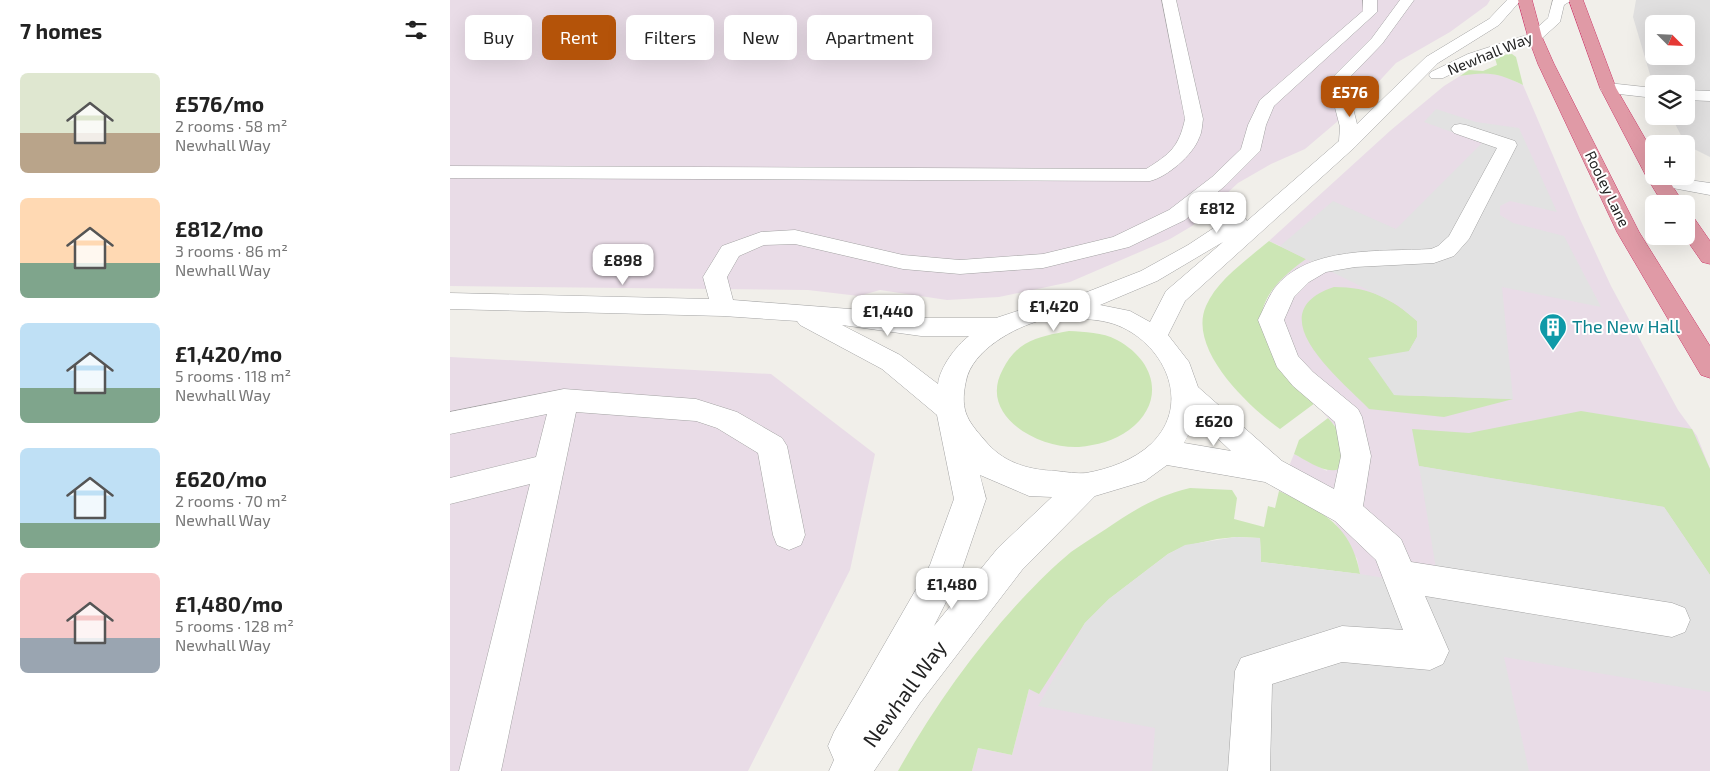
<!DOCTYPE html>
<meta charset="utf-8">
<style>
:root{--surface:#fff;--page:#f6f6f6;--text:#222;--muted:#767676;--accent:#b45309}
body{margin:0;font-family:"Exo 2",sans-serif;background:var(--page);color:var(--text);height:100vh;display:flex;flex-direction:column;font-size:19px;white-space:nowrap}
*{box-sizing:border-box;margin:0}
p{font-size:16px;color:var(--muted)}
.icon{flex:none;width:28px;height:28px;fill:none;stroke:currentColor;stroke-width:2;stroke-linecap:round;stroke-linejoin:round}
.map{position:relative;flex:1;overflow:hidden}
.side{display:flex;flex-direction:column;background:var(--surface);width:450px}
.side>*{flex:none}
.banner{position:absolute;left:15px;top:15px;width:475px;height:45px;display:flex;gap:10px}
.needle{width:32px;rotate:114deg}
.controls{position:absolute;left:1195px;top:15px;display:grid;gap:10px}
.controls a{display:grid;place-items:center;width:50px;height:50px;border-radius:8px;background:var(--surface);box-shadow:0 5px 20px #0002;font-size:25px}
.price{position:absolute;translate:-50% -42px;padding:0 11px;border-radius:10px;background:#fff;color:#222;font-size:16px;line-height:32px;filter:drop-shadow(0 1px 2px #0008)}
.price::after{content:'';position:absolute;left:50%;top:30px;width:15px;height:11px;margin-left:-8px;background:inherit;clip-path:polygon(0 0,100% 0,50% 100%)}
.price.selected{background:var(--accent);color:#fff}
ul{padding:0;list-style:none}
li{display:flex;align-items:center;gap:15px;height:125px;padding:0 20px}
li span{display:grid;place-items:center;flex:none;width:140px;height:100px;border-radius:8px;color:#555}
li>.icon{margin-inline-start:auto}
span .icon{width:60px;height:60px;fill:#fffc;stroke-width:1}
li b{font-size:21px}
h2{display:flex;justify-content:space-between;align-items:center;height:60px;padding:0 20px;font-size:21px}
.chip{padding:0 18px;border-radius:8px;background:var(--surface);box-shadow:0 5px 20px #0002;font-size:18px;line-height:45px}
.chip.selected{background:var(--accent);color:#fff}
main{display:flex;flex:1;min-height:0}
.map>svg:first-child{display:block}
.residential{fill:#e0dfdf;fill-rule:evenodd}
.industrial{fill:#e9dce7}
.grass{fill:#cce6b5}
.parking{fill:#e2e2e2}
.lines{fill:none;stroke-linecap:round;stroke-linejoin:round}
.minor-casing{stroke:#a3a3a3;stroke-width:1}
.highway-casing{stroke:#cc3a6a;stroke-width:1}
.minor{fill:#fff;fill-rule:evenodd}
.highway{fill:#e09aa6;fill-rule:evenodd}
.labels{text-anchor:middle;stroke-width:4;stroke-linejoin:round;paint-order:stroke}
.far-street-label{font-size:15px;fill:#222;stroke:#fff}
.culture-label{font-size:18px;fill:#0d838f;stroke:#fff;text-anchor:start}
.near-street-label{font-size:21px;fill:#222;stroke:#fff}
</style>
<main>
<section class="side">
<h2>7 homes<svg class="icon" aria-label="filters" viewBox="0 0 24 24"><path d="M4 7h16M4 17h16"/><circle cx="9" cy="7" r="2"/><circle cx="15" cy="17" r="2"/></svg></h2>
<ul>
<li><span style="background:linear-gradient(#dfe7d0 60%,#b9a48a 0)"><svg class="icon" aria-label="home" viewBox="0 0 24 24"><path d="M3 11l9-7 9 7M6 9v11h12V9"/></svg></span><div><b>£576/mo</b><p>2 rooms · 58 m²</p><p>Newhall Way</p></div></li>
<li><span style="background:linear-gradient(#ffd9b3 65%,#7fa58c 0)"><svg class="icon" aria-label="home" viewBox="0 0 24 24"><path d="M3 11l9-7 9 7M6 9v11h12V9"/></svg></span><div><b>£812/mo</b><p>3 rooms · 86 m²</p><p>Newhall Way</p></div></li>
<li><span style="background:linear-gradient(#bfe0f5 65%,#7fa58c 0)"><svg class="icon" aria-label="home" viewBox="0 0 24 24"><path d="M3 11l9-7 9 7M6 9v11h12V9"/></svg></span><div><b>£1,420/mo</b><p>5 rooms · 118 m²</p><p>Newhall Way</p></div></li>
<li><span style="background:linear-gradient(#bfe0f5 75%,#7fa58c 0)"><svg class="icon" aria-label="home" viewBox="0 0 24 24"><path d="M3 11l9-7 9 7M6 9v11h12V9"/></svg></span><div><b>£620/mo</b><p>2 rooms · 70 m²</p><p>Newhall Way</p></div></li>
<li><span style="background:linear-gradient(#f6c9c9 65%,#9aa5b1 0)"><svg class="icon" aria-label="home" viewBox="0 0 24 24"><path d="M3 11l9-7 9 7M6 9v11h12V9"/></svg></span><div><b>£1,480/mo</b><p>5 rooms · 128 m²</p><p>Newhall Way</p></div></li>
</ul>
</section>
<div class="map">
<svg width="1260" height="771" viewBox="0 0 1260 771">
<rect width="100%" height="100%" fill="#f1efea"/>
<path class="residential" d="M 1186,0 L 1260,0 L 1260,157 L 1236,145 L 1221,116 L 1236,116 L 1236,84 L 1204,84 L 1201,78 L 1183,17 ZM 1204,24 L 1236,24 L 1236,56 L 1204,56 Z"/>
<path class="industrial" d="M 0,0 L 1040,0 L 1037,5 L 1000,32 L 946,63 L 908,104 L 855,149 L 821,164 L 788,183 L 742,226 L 720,239 L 620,282 L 549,297 L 497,300 L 430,290 L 409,296 L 358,290 L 0,286 Z
M 1031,72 L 1054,76 L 1073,85 L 1130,219 L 1161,286 L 1228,410 L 1247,436 L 1260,469 L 1260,771 L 522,771 L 528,748 L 562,755 L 579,689 L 613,654 L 635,623 L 659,599 L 718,554 L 910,574 L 907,559 L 884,521 L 864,507 L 829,491 L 844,454 L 877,471 L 890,432 L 839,373 L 815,342 L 811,328 L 812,310 L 826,283 L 837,273 L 830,246 L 819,241 L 941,130 L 994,86 L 1010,76 Z
M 0,357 L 321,374 L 425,454 L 400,570 L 298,771 L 0,771 Z"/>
<path class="grass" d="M 1062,54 L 1066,57 L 1073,85 C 1049,73 1037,71 1010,76 L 1019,70 L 1033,71 L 1047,65 L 1045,58 L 1053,55 Z
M 819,241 L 856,259 C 779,314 815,347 865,403 L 830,429 C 799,407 737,349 756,306 C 767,280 798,259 819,241 Z
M 884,287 C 920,287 941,298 967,321 L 967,337 L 959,351 L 944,395 L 1063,399 L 994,417 L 919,409 C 890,379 806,313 884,287 Z
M 619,331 C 635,332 652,332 667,340 C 706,361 716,402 679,430 C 664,441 647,445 629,447 C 589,449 527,416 553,369 C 558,359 565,350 575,344 C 589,336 603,334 619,331 Z
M 1131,411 L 1242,429 L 1260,469 L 1260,575 L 1214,507 L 969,466 L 962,429 L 1019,433 Z
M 878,418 C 895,437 894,443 891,468 C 877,476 858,461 844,454 L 849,440 Z
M 740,488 L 782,490 L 787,498 L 784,519 L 814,527 L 818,506 L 825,508 L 829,491 C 871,511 901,524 910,574 L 811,562 L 810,538 L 786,537 L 767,539 L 735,546 L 718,554 L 659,599 L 635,623 L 589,694 L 579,689 L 562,755 L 528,748 L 522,771 L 448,771 C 482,710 524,651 572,599 C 587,583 604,566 621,552 C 632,544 644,537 656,529 C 684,510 706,496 740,488 Z"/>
<path class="parking" d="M 986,109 L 1026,122 L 1069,128 L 1107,212 L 1060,201 L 1050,206 L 1050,215 L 1063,223 L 1114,236 L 1151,307 L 1052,287 L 1063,399 L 944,395 L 918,358 L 959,351 L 967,337 L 967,321 L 948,305 L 830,246 L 883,201 L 946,229 L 1032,143 L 974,122 Z
M 969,466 L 1214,507 L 1260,575 L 1260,692 L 1054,657 L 1079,771 L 702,771 L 705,728 L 588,706 L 635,623 L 659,599 L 718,554 L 735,545 L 786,537 L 810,538 L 811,562 L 910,574 L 989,587 Z"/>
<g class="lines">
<g class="minor-casing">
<path id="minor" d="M 712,0 L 726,0 L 753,119 C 752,125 752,133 749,138 C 743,155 717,177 700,181 L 0,178 L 0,166 L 696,169 C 720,154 729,147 735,119 Z
M 913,0 L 927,0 L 927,12 L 824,106 L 816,125 L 810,151 L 776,185 L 735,220 L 679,247 L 593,268 L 510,274 L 453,269 L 345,244 L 314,245 L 289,256 L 277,277 L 283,300 L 426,311 L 471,318 L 546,318 L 589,304 L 614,301 L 691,271 L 738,245 L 779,218 L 787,217 L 795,218 L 797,221 L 889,141 L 890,127 L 882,96 L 884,76 L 922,38 L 950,0 L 964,0 L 932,44 L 900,77 L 900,96 L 907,124 L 976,57 L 1039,19 L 1057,0 L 1071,0 L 1049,25 L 988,63 L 905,147 L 735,301 L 718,335 L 739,362 L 748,387 L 832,461 L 884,489 L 891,456 L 885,422 L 843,386 L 827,367 L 808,320 C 813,310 818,298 824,289 C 857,245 932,252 981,249 L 988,246 L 999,236 L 1047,148 L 1004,133 L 1001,129 L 1004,125 L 1010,124 L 1016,125 L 1065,141 L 1067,145 L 1019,239 L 1004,256 L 984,263 L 905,267 L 876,272 L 859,282 L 844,297 L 834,320 L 848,356 L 863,372 L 908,409 L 912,417 L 921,456 L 913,506 L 951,539 L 961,562 L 1222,603 L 1235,608 L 1240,620 L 1235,632 L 1222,637 L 975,596 L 999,651 L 993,664 L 980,670 L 892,662 L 822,684 L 820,771 L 778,771 L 785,671 L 791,658 L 892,626 L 953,630 L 926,560 L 885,521 L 815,482 L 717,465 L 695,481 L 645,496 L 572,570 L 470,703 L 424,771 L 379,771 L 384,760 L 378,746 L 384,732 L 480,565 L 504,499 L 487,415 L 432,369 L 350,325 L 347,321 L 273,316 L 0,309 L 0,293 L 259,299 L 253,277 L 272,246 L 311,232 L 345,230 L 453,255 L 510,260 L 593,254 L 663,237 L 719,210 L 762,177 L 791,149 L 798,125 L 810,100 L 913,11 ZM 773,242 L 716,291 L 700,322 L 680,311 L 650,305 L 707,281 ZM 615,317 C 631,319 649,319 664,324 C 713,341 744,403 701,444 C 684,460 659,469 636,473 C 627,474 616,472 606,471 C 581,470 556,464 538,444 C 519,422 509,413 516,381 C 522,350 565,327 592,320 C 600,318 608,318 615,317 ZM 392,325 L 471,336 L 519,336 C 506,346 490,367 488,384 L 450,355 ZM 747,419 L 781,451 L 734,443 ZM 530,475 L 579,496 L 602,497 L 548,548 L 484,626 L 511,572 L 536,499 Z
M 1103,0 L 1122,0 L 1114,5 L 1110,22 L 1090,40 L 1030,60 L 993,78 L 981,78 L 979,75 L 981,72 L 1018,54 L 1080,34 L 1098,18 Z
M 1158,83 L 1204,88 L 1204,98 L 1152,92 L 1150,88 L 1152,84 Z
M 1236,90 L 1260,91 L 1260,101 L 1236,100 Z
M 1204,175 L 1260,183 L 1260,195 L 1201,184 L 1198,180 Z
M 114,389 L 246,399 L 287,412 L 332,438 L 337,446 L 355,535 L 351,545 L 339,550 L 327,545 L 323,535 L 308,453 L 267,428 L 246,421 L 126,412 L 51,771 L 9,771 L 80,484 L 0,504 L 0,478 L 86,457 L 97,414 L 0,434 L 0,412 Z"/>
</g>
<g class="highway-casing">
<path id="highway" d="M 1068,0 L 1082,0 L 1092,37 L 1104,64 L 1189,232 L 1260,346 L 1260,378 L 1251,375 L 1167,232 L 1088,64 L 1078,37 Z
M 1119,0 L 1133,0 L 1166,88 L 1204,154 L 1204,176 L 1216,176 L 1234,204 L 1213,204 L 1196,176 L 1150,88 Z
M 1236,217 L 1244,218 L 1260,241 L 1260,264 L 1252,262 L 1234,236 L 1236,236 Z"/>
</g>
<use href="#minor" class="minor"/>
<use href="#highway" class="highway"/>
</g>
<defs>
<g id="building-pin" transform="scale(1.4375)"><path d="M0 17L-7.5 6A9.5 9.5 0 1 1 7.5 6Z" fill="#0f9aa8" stroke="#fff"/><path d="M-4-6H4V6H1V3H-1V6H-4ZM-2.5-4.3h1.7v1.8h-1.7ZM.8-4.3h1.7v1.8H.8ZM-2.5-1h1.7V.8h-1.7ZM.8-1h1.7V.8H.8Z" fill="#fff"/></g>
</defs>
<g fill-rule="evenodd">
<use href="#building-pin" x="1103" y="327"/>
</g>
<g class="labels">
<g class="far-street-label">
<text transform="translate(1040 54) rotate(-22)" y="5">Newhall Way</text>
<text transform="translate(1157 189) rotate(64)" y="5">Rooley Lane</text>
</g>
<g class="culture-label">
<text x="1122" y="333">The New Hall</text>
</g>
<g class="near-street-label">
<text transform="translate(455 694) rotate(-54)" y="7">Newhall Way</text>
</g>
</g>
</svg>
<div class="controls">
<a><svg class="needle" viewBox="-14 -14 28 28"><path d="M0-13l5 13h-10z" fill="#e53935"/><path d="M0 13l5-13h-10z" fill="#767676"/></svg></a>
<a><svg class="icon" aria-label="layers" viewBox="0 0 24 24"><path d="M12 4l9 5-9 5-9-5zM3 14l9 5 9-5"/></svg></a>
<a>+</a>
<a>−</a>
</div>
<b class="price selected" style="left:900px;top:118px">£576</b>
<b class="price" style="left:767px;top:234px">£812</b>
<b class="price" style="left:173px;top:286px">£898</b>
<b class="price" style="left:604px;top:332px">£1,420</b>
<b class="price" style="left:438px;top:337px">£1,440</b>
<b class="price" style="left:764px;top:447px">£620</b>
<b class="price" style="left:502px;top:610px">£1,480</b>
<div class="banner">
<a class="chip">Buy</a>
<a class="chip selected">Rent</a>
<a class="chip">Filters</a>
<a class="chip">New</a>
<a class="chip">Apartment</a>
</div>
</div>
</main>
